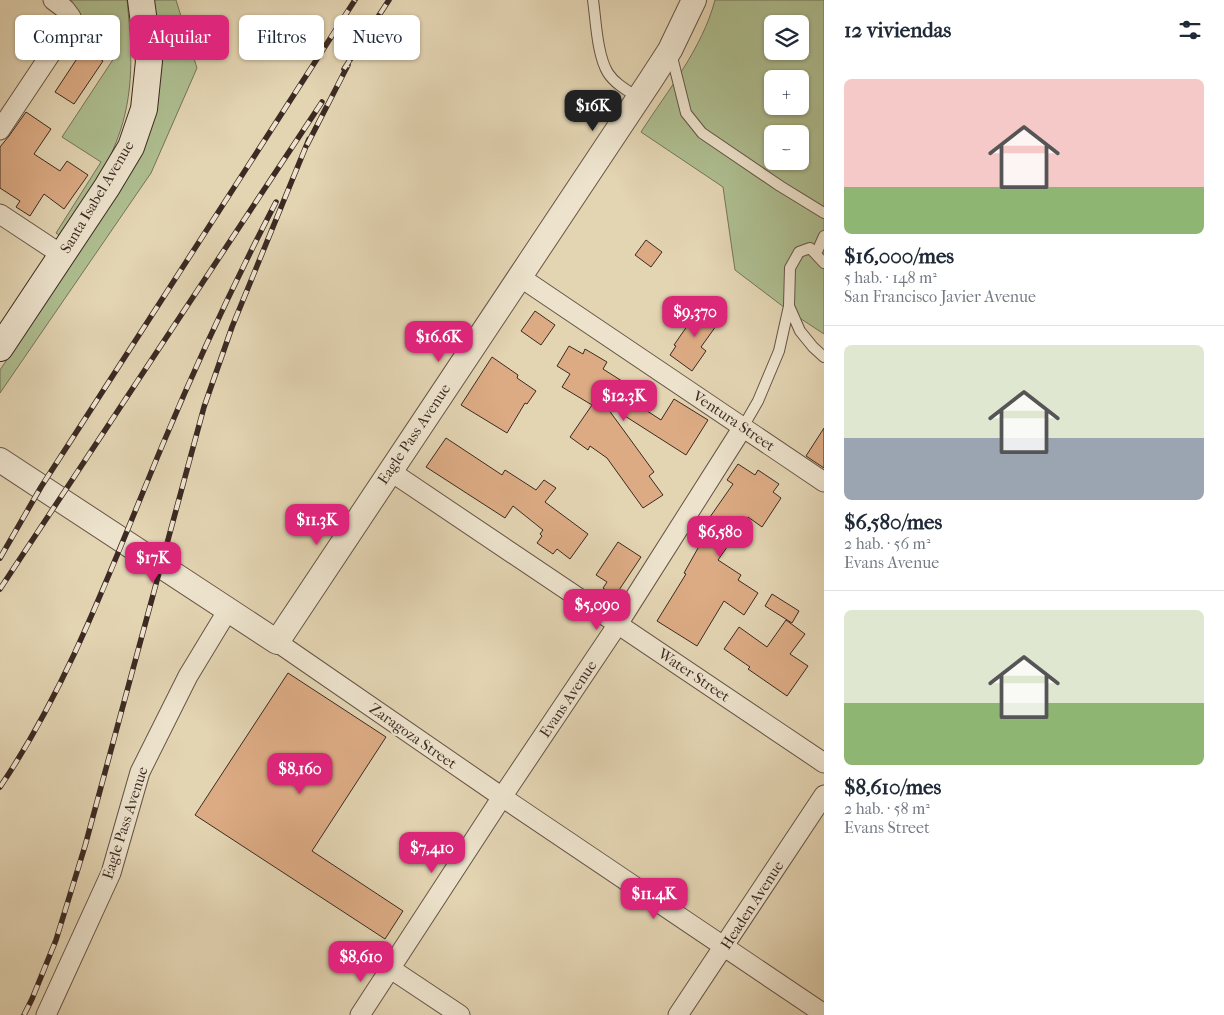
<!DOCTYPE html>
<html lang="es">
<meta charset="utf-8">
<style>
:root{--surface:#fff;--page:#f2f2f3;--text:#1f2937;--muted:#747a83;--line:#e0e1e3;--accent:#db2777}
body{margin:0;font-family:"IM FELL French Canon",serif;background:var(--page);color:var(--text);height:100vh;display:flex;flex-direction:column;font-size:19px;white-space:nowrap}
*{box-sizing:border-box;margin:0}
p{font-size:16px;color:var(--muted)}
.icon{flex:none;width:28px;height:28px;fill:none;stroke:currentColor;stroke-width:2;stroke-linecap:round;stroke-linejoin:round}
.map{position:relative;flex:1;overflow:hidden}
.side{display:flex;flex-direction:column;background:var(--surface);width:400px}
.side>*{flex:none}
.hud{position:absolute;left:15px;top:15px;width:475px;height:45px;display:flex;gap:10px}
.tools{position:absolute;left:764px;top:15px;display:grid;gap:10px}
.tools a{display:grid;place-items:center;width:45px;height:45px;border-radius:8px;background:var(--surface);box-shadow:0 1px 4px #0004;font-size:25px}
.price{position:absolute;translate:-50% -42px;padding:0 11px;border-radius:10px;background:var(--accent);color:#fff;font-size:16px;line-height:32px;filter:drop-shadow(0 1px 2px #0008)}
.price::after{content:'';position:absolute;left:50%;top:30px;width:15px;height:11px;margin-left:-8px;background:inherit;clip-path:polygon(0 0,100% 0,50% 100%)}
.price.selected{background:#222;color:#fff}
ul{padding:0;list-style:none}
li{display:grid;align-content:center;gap:10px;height:265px;padding:0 20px}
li+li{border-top:1px solid var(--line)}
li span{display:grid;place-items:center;height:155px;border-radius:8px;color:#555}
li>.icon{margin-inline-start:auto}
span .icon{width:90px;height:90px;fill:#fffc;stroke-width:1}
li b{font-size:21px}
h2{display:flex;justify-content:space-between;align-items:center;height:60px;padding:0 20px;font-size:21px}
.chip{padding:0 18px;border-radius:8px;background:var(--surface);box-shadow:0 1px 4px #0004;font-size:18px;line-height:45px}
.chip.selected{background:var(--accent);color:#fff}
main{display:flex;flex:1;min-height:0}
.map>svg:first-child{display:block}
.green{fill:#aebe90;stroke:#75745a;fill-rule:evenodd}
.building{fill:#dcab84;stroke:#3c2a23}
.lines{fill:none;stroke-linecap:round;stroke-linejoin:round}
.service-casing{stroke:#665447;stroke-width:12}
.minor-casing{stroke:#665447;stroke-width:21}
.tertiary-casing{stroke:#665447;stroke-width:26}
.secondary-casing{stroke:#3c2a23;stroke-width:28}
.service{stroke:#ede3cd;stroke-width:10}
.minor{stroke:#ede3cd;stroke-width:19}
.tertiary{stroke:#ede3cd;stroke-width:24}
.secondary{stroke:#ede3cd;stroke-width:26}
.rail-casing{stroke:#3c2a23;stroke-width:5.5}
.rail{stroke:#ede3cd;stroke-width:4;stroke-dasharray:11;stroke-linecap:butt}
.labels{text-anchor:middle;stroke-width:4.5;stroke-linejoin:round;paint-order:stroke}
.street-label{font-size:15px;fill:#3c2a23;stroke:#ede3cd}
</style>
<main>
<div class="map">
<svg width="824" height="1015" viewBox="0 0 824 1015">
<rect width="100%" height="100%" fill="#e3d4b2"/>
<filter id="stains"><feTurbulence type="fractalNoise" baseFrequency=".004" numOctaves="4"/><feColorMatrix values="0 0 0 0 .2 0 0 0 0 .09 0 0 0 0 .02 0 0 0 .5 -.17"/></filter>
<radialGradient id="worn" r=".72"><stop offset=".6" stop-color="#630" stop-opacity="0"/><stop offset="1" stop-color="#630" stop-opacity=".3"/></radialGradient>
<path class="green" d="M 64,0 L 127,0 C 132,49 135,93 117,140 C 105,174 79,205 59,235 L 56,233 L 101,162 L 62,137 L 114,58 L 76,32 L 80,23 L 79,13 Z
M 153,0 L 176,0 L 197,68 L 151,173 L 0,393 L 0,370 L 123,186 L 143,147 Z
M 715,0 L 824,0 L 824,334 L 789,311 L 735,270 L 723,187 L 641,132 C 668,90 702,49 715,0 ZM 772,24 L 800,24 L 800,51 L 772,51 ZM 772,79 L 800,79 L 800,106 L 772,106 ZM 772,134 L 800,134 L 800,161 L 772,161 Z"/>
<path class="building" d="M 84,48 L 103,61 L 74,104 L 55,92 Z
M 26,112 L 51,129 L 34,154 L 60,171 L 67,161 L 88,175 L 64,209 L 44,194 L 30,216 L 16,207 L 20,201 L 0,188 L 0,147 L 9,136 Z
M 646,240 L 662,252 L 651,267 L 635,255 Z
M 701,306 L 721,319 L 701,347 L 706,351 L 692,371 L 670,355 L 676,346 L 674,345 Z
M 535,311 L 555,325 L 541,345 L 521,331 Z
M 569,346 L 583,354 L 585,349 L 607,362 L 603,369 L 644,395 L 638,405 L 661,420 L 674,399 L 708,420 L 686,455 L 603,402 L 654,472 L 649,476 L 663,495 L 643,508 L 607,458 L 590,446 L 588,450 L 570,437 L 592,405 L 562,387 L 570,374 L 557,366 Z
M 492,357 L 518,375 L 517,378 L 536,391 L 527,404 L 525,403 L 507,433 L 461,405 Z
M 824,428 L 824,468 L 806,456 Z
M 446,438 L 502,475 L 505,470 L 536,490 L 544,480 L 556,488 L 545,502 L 588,534 L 570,559 L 557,549 L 553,554 L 537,543 L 542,536 L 540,534 L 543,530 L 513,506 L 505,518 L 426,467 Z
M 738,464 L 755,475 L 758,470 L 779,484 L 773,492 L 781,498 L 762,527 L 748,517 L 718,560 L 741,575 L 738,580 L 758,593 L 744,615 L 724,601 L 697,646 L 657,621 L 686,574 L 684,573 L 702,541 L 696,537 L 733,484 L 727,480 Z
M 618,542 L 641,557 L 615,596 L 603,588 L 607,582 L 596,575 Z
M 772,594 L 799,611 L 792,623 L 765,606 Z
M 786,620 L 805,634 L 790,654 L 808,666 L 787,696 L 748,669 L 750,667 L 724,649 L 739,627 L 767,647 Z
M 288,673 L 386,737 L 312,851 L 403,911 L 385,939 L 195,815 Z"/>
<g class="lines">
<g class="service-casing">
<path id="service" d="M 593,0 C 596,21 597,55 608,73 C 615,84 628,91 639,98
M 671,53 L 686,113 L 702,133 L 780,186 L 824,213
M 816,254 L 824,236
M 824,263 L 810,248 L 799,252 L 790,268 L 789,306 L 800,331 L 813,347 L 824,357
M 743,427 L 758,401 L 779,351 L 789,306"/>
</g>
<g class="minor-casing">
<path id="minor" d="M 0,130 L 66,31 L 71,17 L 65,9 L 53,0
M 0,214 L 62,255
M 520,277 L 824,482
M 390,471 L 824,763
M 277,642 L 502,797 L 824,1014
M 391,969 L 460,1015
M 46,1015 L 111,873 L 140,772 L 188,676 L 228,610
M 360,1015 L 502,797 L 618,624 L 743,427
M 678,1015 L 824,795"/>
</g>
<g class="tertiary-casing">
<path id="tertiary" d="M 0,460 L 277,642 L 650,81 L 670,50 L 694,0"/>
</g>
<g class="secondary-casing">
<path id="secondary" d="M 0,348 L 107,187 L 131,147 L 144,109 L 149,61 L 141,0"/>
</g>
<use href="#service" class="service"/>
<use href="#minor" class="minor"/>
<use href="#tertiary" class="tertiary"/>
<use href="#secondary" class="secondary"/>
<g class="rail-casing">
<path id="rail" d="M 344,69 L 389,0
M 307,145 L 348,65
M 0,558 L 41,487 L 355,0
M 0,589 L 322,102
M 0,787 C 72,681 115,557 165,439 C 199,358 236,279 276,202
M 24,1015 L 32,999 L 56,940 L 85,846 L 204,407 L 232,327 L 309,139"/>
</g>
<use href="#rail" class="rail"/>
</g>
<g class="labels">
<g class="street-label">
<text transform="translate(97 197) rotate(-59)" y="5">Santa Isabel Avenue</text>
<text transform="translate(734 421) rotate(34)" y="5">Ventura Street</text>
<text transform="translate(414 434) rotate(-56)" y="5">Eagle Pass Avenue</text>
<text transform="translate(694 675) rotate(34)" y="5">Water Street</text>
<text transform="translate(568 699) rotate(-56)" y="5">Evans Avenue</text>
<text transform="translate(413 736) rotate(35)" y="5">Zaragoza Street</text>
<text transform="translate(125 823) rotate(-72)" y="5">Eagle Pass Avenue</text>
<text transform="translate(752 905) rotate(-57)" y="5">Headen Avenue</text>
</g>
</g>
<rect width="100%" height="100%" filter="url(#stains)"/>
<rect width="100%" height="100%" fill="url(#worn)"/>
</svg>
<div class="tools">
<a><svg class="icon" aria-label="layers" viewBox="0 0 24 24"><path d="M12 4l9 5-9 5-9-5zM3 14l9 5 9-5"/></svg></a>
<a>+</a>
<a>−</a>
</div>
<b class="price selected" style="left:593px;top:132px">$16K</b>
<b class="price" style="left:695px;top:338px">$9,370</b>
<b class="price" style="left:439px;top:363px">$16.6K</b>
<b class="price" style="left:624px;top:422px">$12.3K</b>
<b class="price" style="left:317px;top:546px">$11.3K</b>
<b class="price" style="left:720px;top:558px">$6,580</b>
<b class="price" style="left:153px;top:584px">$17K</b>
<b class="price" style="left:597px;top:631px">$5,090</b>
<b class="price" style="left:300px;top:795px">$8,160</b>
<b class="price" style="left:432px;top:874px">$7,410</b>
<b class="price" style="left:654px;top:920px">$11.4K</b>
<b class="price" style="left:361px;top:983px">$8,610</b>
<div class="hud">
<a class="chip">Comprar</a>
<a class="chip selected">Alquilar</a>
<a class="chip">Filtros</a>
<a class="chip">Nuevo</a>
</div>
</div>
<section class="side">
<h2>12 viviendas<svg class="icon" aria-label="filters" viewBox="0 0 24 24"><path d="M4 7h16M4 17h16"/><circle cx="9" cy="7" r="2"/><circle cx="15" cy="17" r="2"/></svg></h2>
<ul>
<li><span style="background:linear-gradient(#f6c9c9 70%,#8fb573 0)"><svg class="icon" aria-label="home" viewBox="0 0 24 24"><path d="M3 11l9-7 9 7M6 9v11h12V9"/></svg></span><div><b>$16,000/mes</b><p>5 hab. · 148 m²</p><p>San Francisco Javier Avenue</p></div></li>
<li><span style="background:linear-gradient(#dfe7d0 60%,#9aa5b1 0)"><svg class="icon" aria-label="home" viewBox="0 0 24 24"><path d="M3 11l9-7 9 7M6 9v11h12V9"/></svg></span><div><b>$6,580/mes</b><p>2 hab. · 56 m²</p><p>Evans Avenue</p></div></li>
<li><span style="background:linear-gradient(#dfe7d0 60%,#8fb573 0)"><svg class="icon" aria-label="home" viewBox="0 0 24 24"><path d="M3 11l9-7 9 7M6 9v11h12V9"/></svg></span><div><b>$8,610/mes</b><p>2 hab. · 58 m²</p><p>Evans Street</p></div></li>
</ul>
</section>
</main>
